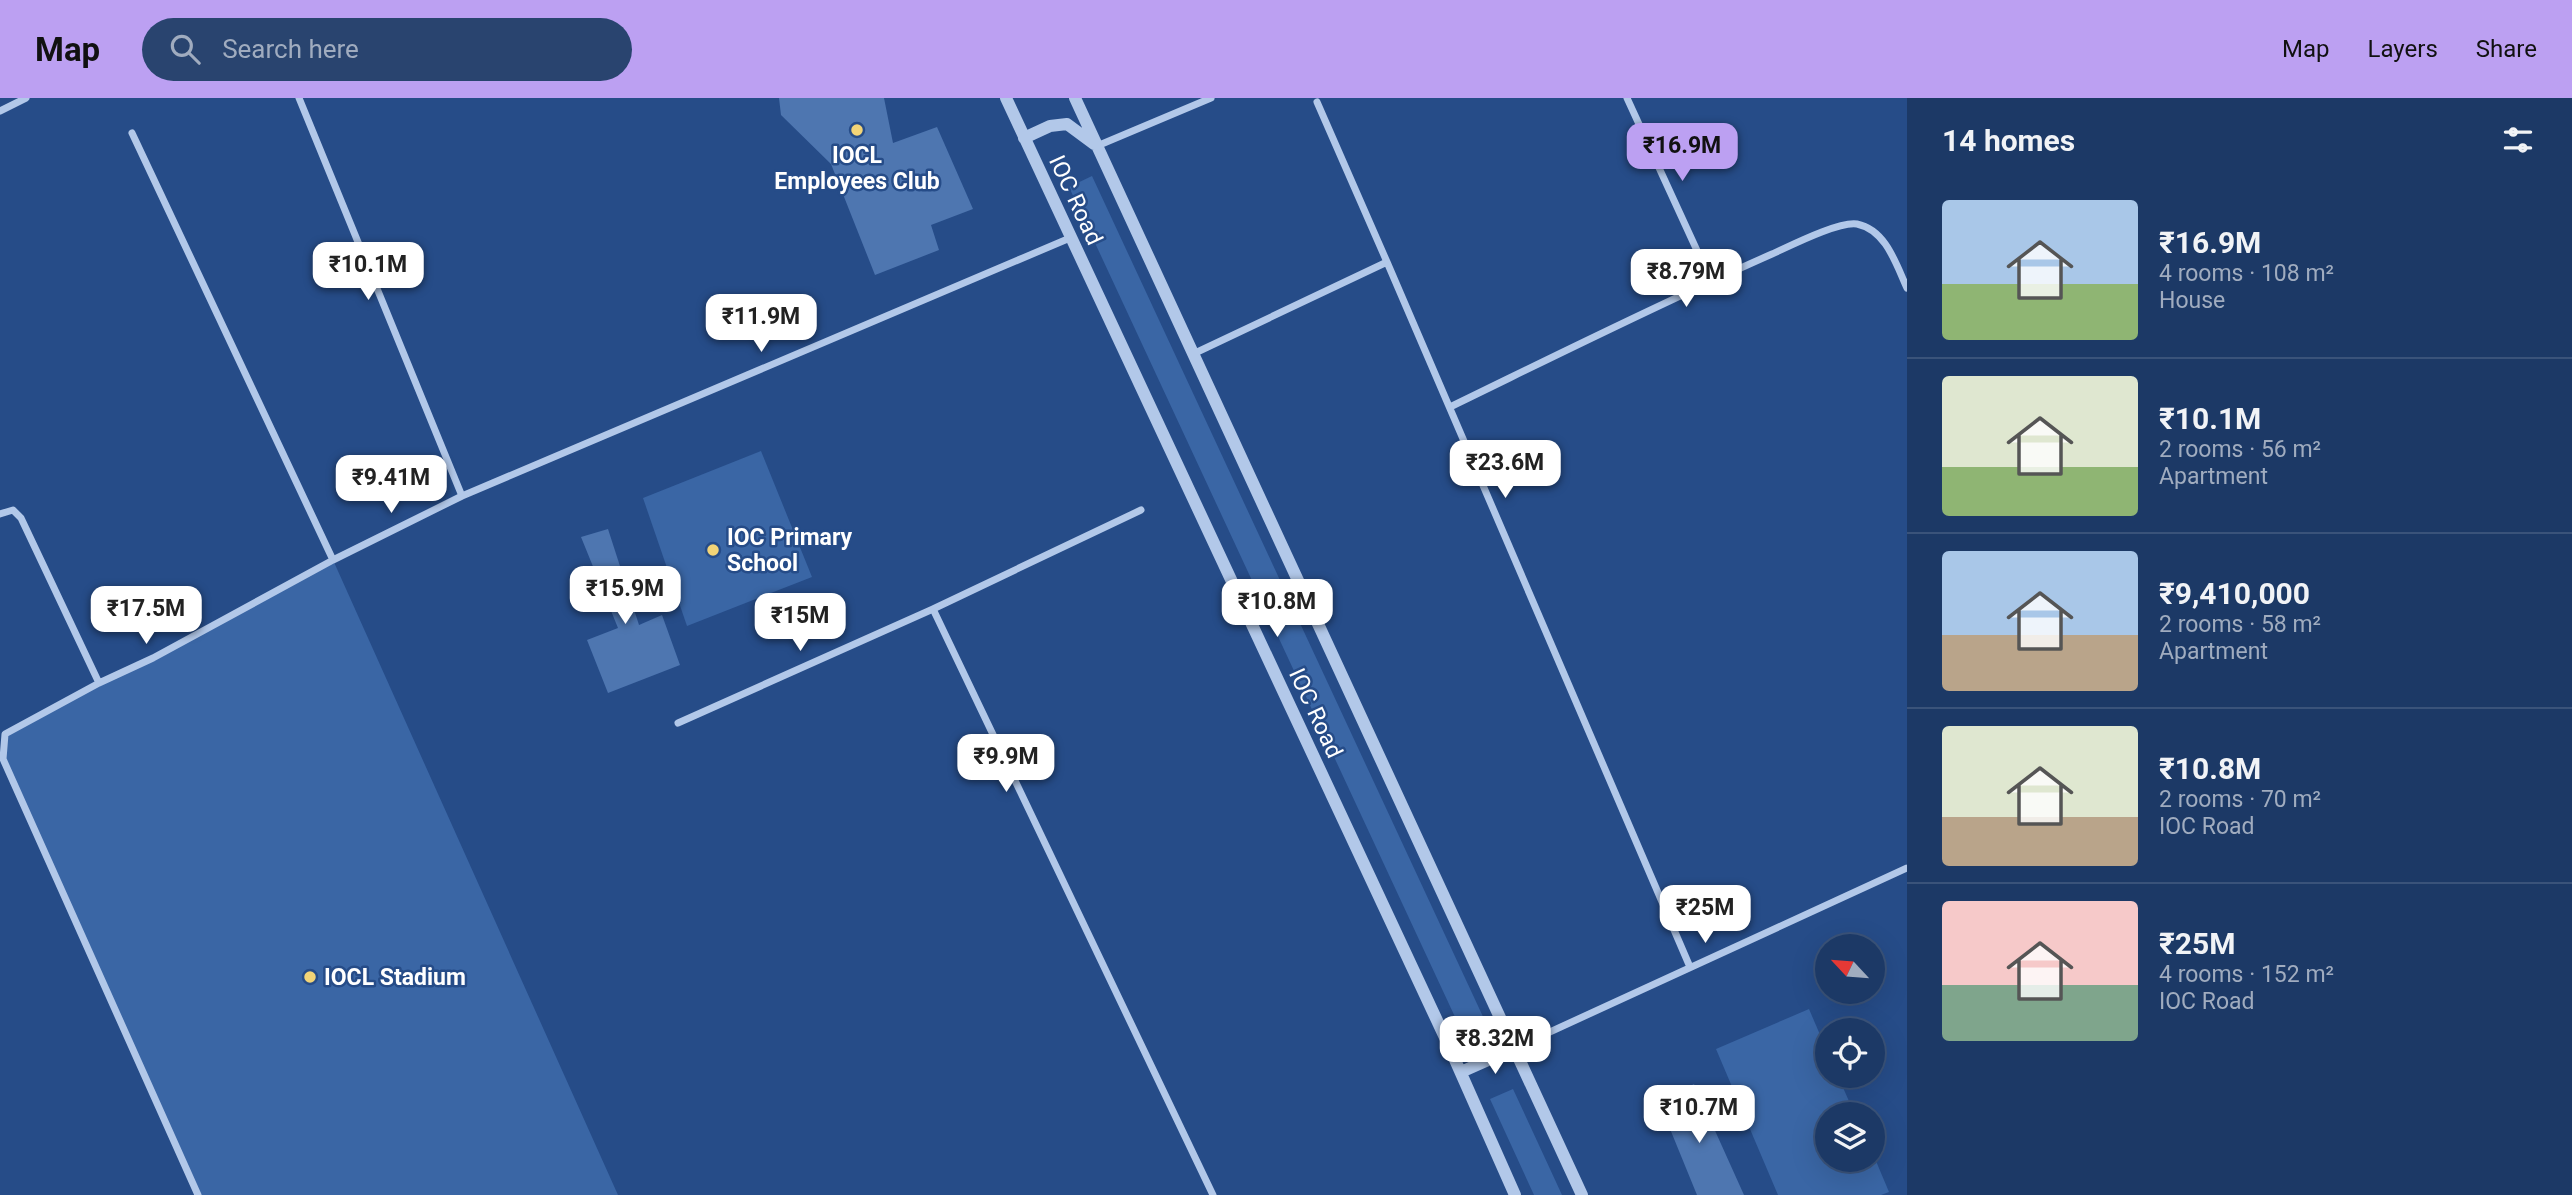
<!DOCTYPE html>
<meta charset="utf-8">
<style>
:root{--surface:#1c3966;--page:#29446f;--text:#f1f3f6;--muted:#a0acbf;--line:#3a537a;--accent:#bca0f2}
body{margin:0;font-family:Roboto,sans-serif;background:var(--page);color:var(--text);height:100vh;display:flex;flex-direction:column;font-size:26px;white-space:nowrap}
*{box-sizing:border-box;margin:0}
p{font-size:23px;color:var(--muted)}
.icon{flex:none;width:38px;height:38px;fill:none;stroke:currentColor;stroke-width:2;stroke-linecap:round;stroke-linejoin:round}
.map{position:relative;flex:1;overflow:hidden}
.drawer{display:flex;flex-direction:column;background:var(--surface);width:665px}
.drawer>*{flex:none}
.needle{width:46px;rotate:296deg}
.controls{position:absolute;left:1815px;top:836px;display:grid;gap:14px}
.controls a{display:grid;place-items:center;width:70px;height:70px;border-radius:50%;background:var(--surface);box-shadow:0 7px 28px #0002,0 0 0 2px var(--line);font-size:35px}
.price{position:absolute;translate:-50% -60px;padding:0 16px;border-radius:14px;background:#fff;color:#222;font-size:23px;line-height:46px;filter:drop-shadow(0 2px 4px #0008)}
.price::after{content:'';position:absolute;left:50%;top:42px;width:21px;height:16px;margin-left:-10px;background:inherit;clip-path:polygon(0 0,100% 0,50% 100%)}
.price.current{background:var(--accent);color:#111}
ul{padding:0;list-style:none}
li{display:flex;align-items:center;gap:21px;height:175px;padding:0 35px}
li+li{border-top:2px solid var(--line)}
li span{display:grid;place-items:center;flex:none;width:196px;height:140px;border-radius:7px;color:#555}
li>.icon{margin-inline-start:auto}
span .icon{width:84px;height:84px;fill:#fffc;stroke-width:1}
li b{font-size:30px}
h2{display:flex;justify-content:space-between;align-items:center;height:84px;padding:0 35px;font-size:30px}
header{display:flex;align-items:center;gap:42px;box-sizing:border-box;height:98px;padding:0 35px;background:var(--accent);color:#111}
header strong{font-size:33px}
nav{display:flex;gap:38px;margin-inline-start:auto;font-size:24px}
.search{width:490px;height:63px;background:var(--page);display:flex;align-items:center;gap:18px;box-sizing:border-box;padding:0 24px;border-radius:38px;color:var(--muted);font-size:26px}
main{display:flex;flex:1;min-height:0}
.map>svg:first-child{display:block}
.green{fill:#3a66a5}
.building{fill:#4e76b0}
.lines{fill:none;stroke-linecap:round;stroke-linejoin:round}
.minor{stroke:#b2c8e9;stroke-width:7}
.tertiary{stroke:#b2c8e9;stroke-width:12}
.poi-dot{fill:#f2d477;stroke:#264c88;stroke-width:2.5}
.labels{text-anchor:middle;stroke-width:5;stroke-linejoin:round;paint-order:stroke}
.poi-label{font-size:23px;font-weight:bold;fill:#fff;stroke:#264c88;text-anchor:start}
.street-label{font-size:23px;fill:#fff;stroke:#264c88}
</style>
<header>
<strong>Map</strong>
<div class="search"><svg class="icon" aria-label="search" viewBox="0 0 24 24"><circle cx="10" cy="10" r="6"/><path d="M15 15l6 6"/></svg>Search here</div>
<nav><a>Map</a><a>Layers</a><a>Share</a></nav>
</header>
<main>
<div class="map">
<svg width="1907" height="1097" viewBox="0 0 1907 1097">
<rect width="100%" height="100%" fill="#264c88"/>
<path class="green" d="M 1092,78 L 1492,938 L 1469,949 L 1069,89 Z
M 761,353 L 812,479 L 687,528 L 643,400 Z
M 333,462 L 618,1097 L 198,1097 L 3,661 L 5,636 Z
M 1809,911 L 1827,953 L 1827,978 L 1838,978 L 1855,1017 L 1827,1017 L 1827,1062 L 1872,1062 L 1873,1056 L 1889,1094 L 1881,1097 L 1778,1097 L 1716,951 Z
M 1513,991 L 1562,1097 L 1534,1097 L 1490,1001 Z"/>
<path class="building" d="M 779,0 L 884,0 L 893,45 L 937,29 L 973,111 L 931,127 L 939,152 L 875,177 L 831,66 L 781,17 Z
M 608,431 L 639,527 L 662,517 L 680,567 L 608,595 L 587,542 L 618,530 L 581,439 Z
M 1694,986 L 1744,1097 L 1697,1097 L 1659,1004 Z"/>
<g class="lines">
<path class="minor" d="M 299,0 L 462,398
M 1627,0 L 1711,183
M 1317,4 L 1387,164
M 0,13 L 26,0
M 132,35 L 333,462
M 1097,48 L 1211,0
M 1193,256 L 1387,164 L 1690,869
M 1450,309 C 1557,257 1663,204 1772,156 C 1790,148 1839,123 1857,126 C 1886,132 1896,166 1907,190
M 1141,412 L 933,511 L 1213,1097
M 0,416 L 13,412 L 21,420 L 99,585
M 678,625 L 933,511
M 1515,950 L 1907,770
M 198,1097 L 3,661 L 5,636 L 99,585 L 153,560 L 333,462 L 462,398 L 1070,140"/>
<path class="tertiary" d="M 1006,0 L 1448,946 L 1515,1097
M 1075,0 L 1582,1097
M 1024,40 L 1050,28 L 1067,26 L 1094,46
M 1461,974 L 1515,950"/>
</g>
<g class="poi-dot">
<circle cx="857" cy="32" r="7"/>
<circle cx="713" cy="452" r="7"/>
<circle cx="310" cy="879" r="7"/>
</g>
<g class="labels">
<g class="poi-label">
<text x="857" y="65" text-anchor="middle">IOCL<tspan x="857" dy="26">Employees Club</tspan></text>
<text x="727" y="447">IOC Primary<tspan x="727" dy="26">School</tspan></text>
<text x="324" y="887">IOCL Stadium</text>
</g>
<g class="street-label">
<text transform="translate(1076 102) rotate(65)" y="8">IOC Road</text>
<text transform="translate(1316 615) rotate(65)" y="8">IOC Road</text>
</g>
</g>
</svg>
<div class="controls">
<a><svg class="needle" viewBox="-14 -14 28 28"><path d="M0-13l5 13h-10z" fill="#e53935"/><path d="M0 13l5-13h-10z" fill="#a0acbf"/></svg></a>
<a><svg class="icon" aria-label="locate" viewBox="0 0 24 24"><circle cx="12" cy="12" r="6"/><path d="M12 2v4M12 18v4M2 12h4M18 12h4"/></svg></a>
<a><svg class="icon" aria-label="layers" viewBox="0 0 24 24"><path d="M12 4l9 5-9 5-9-5zM3 14l9 5 9-5"/></svg></a>
</div>
<b class="price current" style="left:1682px;top:85px">₹16.9M</b>
<b class="price" style="left:368px;top:204px">₹10.1M</b>
<b class="price" style="left:1686px;top:211px">₹8.79M</b>
<b class="price" style="left:761px;top:256px">₹11.9M</b>
<b class="price" style="left:1505px;top:402px">₹23.6M</b>
<b class="price" style="left:391px;top:417px">₹9.41M</b>
<b class="price" style="left:625px;top:528px">₹15.9M</b>
<b class="price" style="left:1277px;top:541px">₹10.8M</b>
<b class="price" style="left:146px;top:548px">₹17.5M</b>
<b class="price" style="left:800px;top:555px">₹15M</b>
<b class="price" style="left:1006px;top:696px">₹9.9M</b>
<b class="price" style="left:1705px;top:847px">₹25M</b>
<b class="price" style="left:1495px;top:978px">₹8.32M</b>
<b class="price" style="left:1699px;top:1047px">₹10.7M</b>
</div>
<section class="drawer">
<h2>14 homes<svg class="icon" aria-label="filters" viewBox="0 0 24 24"><path d="M4 7h16M4 17h16"/><circle cx="9" cy="7" r="2"/><circle cx="15" cy="17" r="2"/></svg></h2>
<ul>
<li><span style="background:linear-gradient(#a9c7e8 60%,#8fb573 0)"><svg class="icon" aria-label="home" viewBox="0 0 24 24"><path d="M3 11l9-7 9 7M6 9v11h12V9"/></svg></span><div><b>₹16.9M</b><p>4 rooms · 108 m²</p><p>House</p></div></li>
<li><span style="background:linear-gradient(#dfe7d0 65%,#8fb573 0)"><svg class="icon" aria-label="home" viewBox="0 0 24 24"><path d="M3 11l9-7 9 7M6 9v11h12V9"/></svg></span><div><b>₹10.1M</b><p>2 rooms · 56 m²</p><p>Apartment</p></div></li>
<li><span style="background:linear-gradient(#a9c7e8 60%,#b9a48a 0)"><svg class="icon" aria-label="home" viewBox="0 0 24 24"><path d="M3 11l9-7 9 7M6 9v11h12V9"/></svg></span><div><b>₹9,410,000</b><p>2 rooms · 58 m²</p><p>Apartment</p></div></li>
<li><span style="background:linear-gradient(#dfe7d0 65%,#b9a48a 0)"><svg class="icon" aria-label="home" viewBox="0 0 24 24"><path d="M3 11l9-7 9 7M6 9v11h12V9"/></svg></span><div><b>₹10.8M</b><p>2 rooms · 70 m²</p><p>IOC Road</p></div></li>
<li><span style="background:linear-gradient(#f6c9c9 60%,#7fa58c 0)"><svg class="icon" aria-label="home" viewBox="0 0 24 24"><path d="M3 11l9-7 9 7M6 9v11h12V9"/></svg></span><div><b>₹25M</b><p>4 rooms · 152 m²</p><p>IOC Road</p></div></li>
</ul>
</section>
</main>
